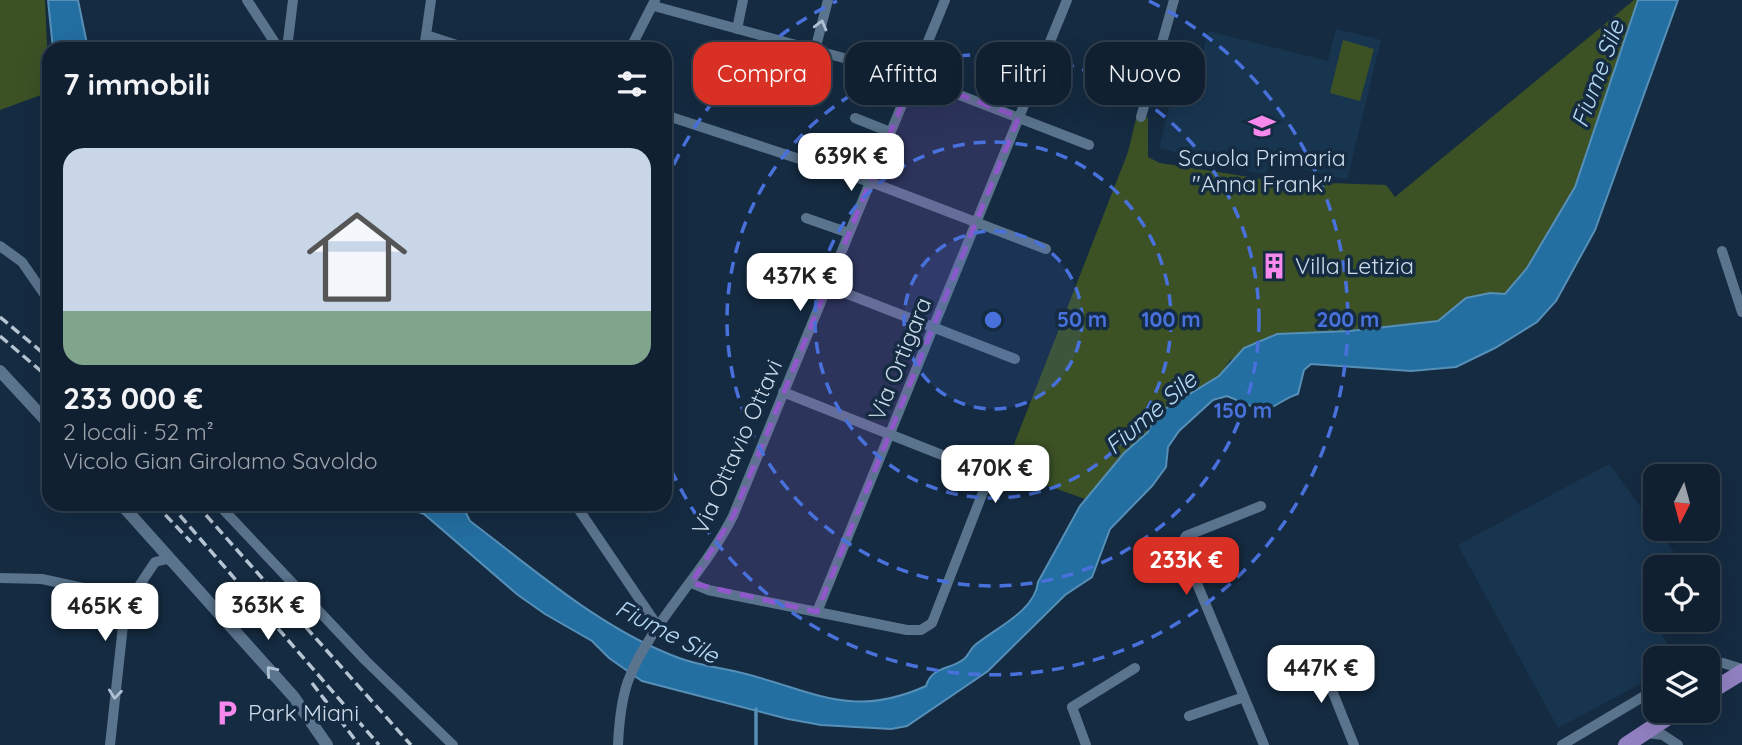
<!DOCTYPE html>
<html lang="it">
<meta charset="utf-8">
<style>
:root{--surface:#102031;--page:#1e2d3d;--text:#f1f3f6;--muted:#9ca3ab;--line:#303e4d;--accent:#d93025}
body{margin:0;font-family:Quicksand,sans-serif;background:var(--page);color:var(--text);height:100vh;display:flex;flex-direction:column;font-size:26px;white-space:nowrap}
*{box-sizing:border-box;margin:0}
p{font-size:23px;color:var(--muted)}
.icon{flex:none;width:38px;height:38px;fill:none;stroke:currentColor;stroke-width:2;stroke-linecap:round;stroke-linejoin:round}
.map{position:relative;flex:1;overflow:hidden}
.drawer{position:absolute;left:42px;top:42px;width:630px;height:469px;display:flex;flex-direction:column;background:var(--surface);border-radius:21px;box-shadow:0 7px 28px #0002,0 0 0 2px var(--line)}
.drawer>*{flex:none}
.hud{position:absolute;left:693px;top:42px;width:665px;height:63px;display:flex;gap:14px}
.needle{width:46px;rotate:186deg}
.controls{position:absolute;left:1643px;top:464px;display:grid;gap:14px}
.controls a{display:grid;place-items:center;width:77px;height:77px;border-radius:14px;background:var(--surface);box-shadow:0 7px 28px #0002,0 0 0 2px var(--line);font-size:35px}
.price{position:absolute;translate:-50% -60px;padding:0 16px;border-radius:14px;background:#fff;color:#222;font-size:23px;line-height:46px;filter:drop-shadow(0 2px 4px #0008)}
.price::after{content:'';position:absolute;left:50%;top:42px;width:21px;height:16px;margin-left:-10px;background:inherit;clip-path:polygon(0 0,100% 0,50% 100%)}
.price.on{background:var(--accent);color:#fff}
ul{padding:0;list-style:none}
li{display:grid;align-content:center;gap:14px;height:371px;padding:0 21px}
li+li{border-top:2px solid var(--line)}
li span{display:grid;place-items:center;height:217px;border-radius:21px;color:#555}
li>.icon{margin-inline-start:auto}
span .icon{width:126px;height:126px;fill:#fffc;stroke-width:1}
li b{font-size:30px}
h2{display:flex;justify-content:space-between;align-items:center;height:84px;padding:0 21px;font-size:30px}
.pill{padding:0 24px;border-radius:21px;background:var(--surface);box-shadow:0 7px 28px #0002,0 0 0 2px var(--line);font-size:24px;line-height:63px}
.pill.on{background:var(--accent);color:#fff}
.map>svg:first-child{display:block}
.built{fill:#183550}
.green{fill:#3c5225}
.water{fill:#236fa1;stroke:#568fb7;stroke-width:2}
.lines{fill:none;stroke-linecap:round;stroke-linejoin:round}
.stream{stroke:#568fb7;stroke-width:3.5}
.minor{stroke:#5a748d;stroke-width:10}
.tertiary{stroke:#5a748d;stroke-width:12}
.primary{stroke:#9281c2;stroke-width:16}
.rail{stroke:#b6c5d4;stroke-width:3.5;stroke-dasharray:10 5;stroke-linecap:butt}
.oneway{stroke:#b0c1d3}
.marked{fill:#9058ca;fill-opacity:0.2;stroke:#9058ca;stroke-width:5;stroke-dasharray:14 9;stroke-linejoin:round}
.ring{fill:none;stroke:#4971dc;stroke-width:3.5;stroke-dasharray:12 9}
.labels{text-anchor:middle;stroke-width:7;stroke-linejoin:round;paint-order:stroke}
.poi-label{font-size:23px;fill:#cddbea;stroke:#152b41;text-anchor:start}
.street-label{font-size:23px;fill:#cddbea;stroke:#152b41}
.water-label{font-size:24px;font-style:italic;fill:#b6daf6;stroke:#152b41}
.centre{fill:#4971dc;stroke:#152b41;stroke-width:3.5}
.ring-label{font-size:21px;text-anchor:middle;font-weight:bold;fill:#4971dc;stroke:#152b41;stroke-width:7;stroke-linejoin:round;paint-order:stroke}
</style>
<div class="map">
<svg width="1742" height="745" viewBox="0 0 1742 745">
<rect width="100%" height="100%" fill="#152b41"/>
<path class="built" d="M 1336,29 L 1381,40 L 1347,180 L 1270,161 L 1266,175 L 1159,148 L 1171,99 L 1190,104 L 1208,31 L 1328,61 Z
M 1609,464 L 1685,567 L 1656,567 L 1655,594 L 1641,603 L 1677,658 L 1656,658 L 1655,676 L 1558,728 L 1458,545 Z"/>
<path class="green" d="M 0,0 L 45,0 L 49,92 L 0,110 Z
M 1634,0 L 1638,0 L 1575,187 L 1527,268 L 1505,294 L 1490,293 L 1466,298 L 1438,321 L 1314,333 L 1230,360 L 1219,376 L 1157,414 L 1148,432 L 1124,453 L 1085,499 L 1004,470 L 1128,152 L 1137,115 L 1148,118 L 1148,157 L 1160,163 L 1275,181 L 1386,185 L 1395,197 Z
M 1343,40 L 1374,49 L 1360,101 L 1330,93 Z"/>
<path class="water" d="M 48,0 L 78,0 L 88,49 L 53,49 Z
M 1638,0 L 1678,0 L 1595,230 L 1556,301 L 1537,322 L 1495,348 L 1456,367 L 1411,371 L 1311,364 L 1304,370 L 1298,394 C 1287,397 1281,403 1272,407 C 1257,412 1240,401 1227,396 L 1213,400 L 1179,431 L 1168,447 L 1166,467 L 1152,486 L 1110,529 L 1092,577 L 1065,595 L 988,671 L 907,726 L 891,729 L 821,725 L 788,719 L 642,681 L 609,658 L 592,641 L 545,614 L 518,595 L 424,514 L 397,504 L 462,505 L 470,521 C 535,570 602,630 679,658 C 700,666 724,668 746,674 C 816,692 852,719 926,686 C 932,666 950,670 964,659 C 968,656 970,650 974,646 C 993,629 1035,612 1038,582 L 1080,506 L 1124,453 L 1148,432 L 1157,414 L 1219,376 L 1244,348 L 1277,334 L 1349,331 L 1438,321 L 1466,298 L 1490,293 L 1505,294 L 1527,268 L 1575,187 Z"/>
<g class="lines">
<path class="stream" d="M 756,745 L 756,709"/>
<path class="minor" d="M 247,0 L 279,49
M 654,6 L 913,77 L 1089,145
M 737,29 L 743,0
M 426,35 L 469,49
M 287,49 L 293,0
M 424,49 L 431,0
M 630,49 L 655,0
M 815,50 L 828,0
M 665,115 L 876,184 L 1046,249
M 1141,117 L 1174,0
M 855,118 L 890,132
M 806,218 L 849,233
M 0,246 L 22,262 L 49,301
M 1722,251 L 1742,312
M 827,286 L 1015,359
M 783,392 L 990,474 L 932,623 L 921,630 L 907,630 L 817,612
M 218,504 L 366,661 L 453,745
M 575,504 L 659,628
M 1261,506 L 1186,536 L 1181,545 L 1264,745
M 0,578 L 42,579 L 129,598
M 691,583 L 708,590 L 817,612 L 1067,0
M 1317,653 L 1354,745
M 1708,664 L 1723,663 L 1742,669
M 1189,716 L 1244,697
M 1647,733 L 1663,735 L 1678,745
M 110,745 L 125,607 L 155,562 L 167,559 L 174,563
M 618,745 C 619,723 621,701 628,681 C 649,625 705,572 733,516 L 945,0
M 1086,745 L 1072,707 L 1135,668
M 1562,745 L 1656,689"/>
<path class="tertiary" d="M 0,371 L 49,424
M 121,504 L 293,696 L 327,745"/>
<path class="primary" d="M 1708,693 L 1742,672
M 1626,745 L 1679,710"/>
<path class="rail" d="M 0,317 L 49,358
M 0,336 L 49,378
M 155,504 L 191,542
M 170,504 L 379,745
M 196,504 L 411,745
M 312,683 L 359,745"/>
</g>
<defs><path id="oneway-chevron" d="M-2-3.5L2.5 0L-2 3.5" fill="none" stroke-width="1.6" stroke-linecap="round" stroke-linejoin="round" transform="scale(1.75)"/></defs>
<g class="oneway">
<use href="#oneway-chevron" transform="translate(821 25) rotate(-75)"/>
<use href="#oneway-chevron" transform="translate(271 671) rotate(-131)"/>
<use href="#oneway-chevron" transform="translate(115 694) rotate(96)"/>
</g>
<path class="marked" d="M 913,77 L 1019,117 L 817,612 L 691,583 L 733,516 Z"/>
<circle cx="993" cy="320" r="89" fill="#4971dc" fill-opacity=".12"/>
<g class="ring">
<circle cx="993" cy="320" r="89"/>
<circle cx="993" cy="320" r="178"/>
<circle cx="993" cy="320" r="266"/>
<path d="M665 184A355 355 0 0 1 837 1M1149 1A355 355 0 1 1 665 456"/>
</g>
<defs>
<g id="school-bare" transform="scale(2.1)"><path d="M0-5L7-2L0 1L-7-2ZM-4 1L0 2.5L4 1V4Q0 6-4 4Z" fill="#f788ec" stroke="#152b41" stroke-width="2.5" paint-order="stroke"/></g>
<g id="building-bare" transform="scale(2.1)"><path d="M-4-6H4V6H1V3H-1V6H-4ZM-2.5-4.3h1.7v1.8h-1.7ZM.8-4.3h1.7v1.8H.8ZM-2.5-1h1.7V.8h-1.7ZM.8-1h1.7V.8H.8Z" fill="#f788ec" stroke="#152b41" stroke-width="2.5" paint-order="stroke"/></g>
<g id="parking-bare" transform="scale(2.1)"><path d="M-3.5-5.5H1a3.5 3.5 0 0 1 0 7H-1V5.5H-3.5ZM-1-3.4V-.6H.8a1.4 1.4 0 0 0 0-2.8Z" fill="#f788ec" stroke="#152b41" stroke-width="2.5" paint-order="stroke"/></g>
</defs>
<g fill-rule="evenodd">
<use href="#school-bare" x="1262" y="126"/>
<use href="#building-bare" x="1274" y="266"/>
<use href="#parking-bare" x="227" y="713"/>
</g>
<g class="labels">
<g class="poi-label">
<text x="1262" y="166" text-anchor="middle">Scuola Primaria<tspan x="1262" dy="26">"Anna Frank"</tspan></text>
<text x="1295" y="274">Villa Letizia</text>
<text x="248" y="721">Park Miani</text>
</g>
<g class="street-label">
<text transform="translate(900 359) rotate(-68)" y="8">Via Ortigara</text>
<text transform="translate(737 447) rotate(-66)" y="8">Via Ottavio Ottavi</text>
</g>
<g class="water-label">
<text transform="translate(1598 74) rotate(-70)" y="8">Fiume Sile</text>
<text transform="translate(1151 413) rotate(-41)" y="8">Fiume Sile</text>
<text transform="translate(667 632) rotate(27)" y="8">Fiume Sile</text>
</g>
</g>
<circle cx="993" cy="320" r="10" class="centre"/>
<g class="ring-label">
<text x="1082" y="327">50 m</text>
<text x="1171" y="327">100 m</text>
<text x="1348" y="327">200 m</text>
<text x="1243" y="418">150 m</text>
</g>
</svg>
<div class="controls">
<a><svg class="needle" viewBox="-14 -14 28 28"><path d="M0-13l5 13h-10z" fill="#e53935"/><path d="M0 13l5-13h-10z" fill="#9ca3ab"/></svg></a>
<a><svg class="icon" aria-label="locate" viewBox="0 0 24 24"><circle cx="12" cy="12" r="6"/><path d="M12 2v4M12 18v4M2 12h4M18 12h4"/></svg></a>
<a><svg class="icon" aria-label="layers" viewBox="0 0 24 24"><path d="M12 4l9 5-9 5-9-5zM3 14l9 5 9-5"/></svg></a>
</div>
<b class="price" style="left:851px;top:193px">639K €</b>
<b class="price" style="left:800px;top:313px">437K €</b>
<b class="price" style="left:995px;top:505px">470K €</b>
<b class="price on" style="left:1186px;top:597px">233K €</b>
<b class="price" style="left:268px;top:642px">363K €</b>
<b class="price" style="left:105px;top:643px">465K €</b>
<b class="price" style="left:1321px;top:705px">447K €</b>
<div class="hud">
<a class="pill on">Compra</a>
<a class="pill">Affitta</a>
<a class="pill">Filtri</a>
<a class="pill">Nuovo</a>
</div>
<section class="drawer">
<h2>7 immobili<svg class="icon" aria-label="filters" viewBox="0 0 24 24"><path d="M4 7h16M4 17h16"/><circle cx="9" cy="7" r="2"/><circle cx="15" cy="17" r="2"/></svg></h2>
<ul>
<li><span style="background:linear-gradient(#c9d6e8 75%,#7fa58c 0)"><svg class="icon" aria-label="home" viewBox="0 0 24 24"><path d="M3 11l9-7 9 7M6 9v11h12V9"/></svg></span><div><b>233 000 €</b><p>2 locali · 52 m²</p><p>Vicolo Gian Girolamo Savoldo</p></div></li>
</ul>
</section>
</div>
